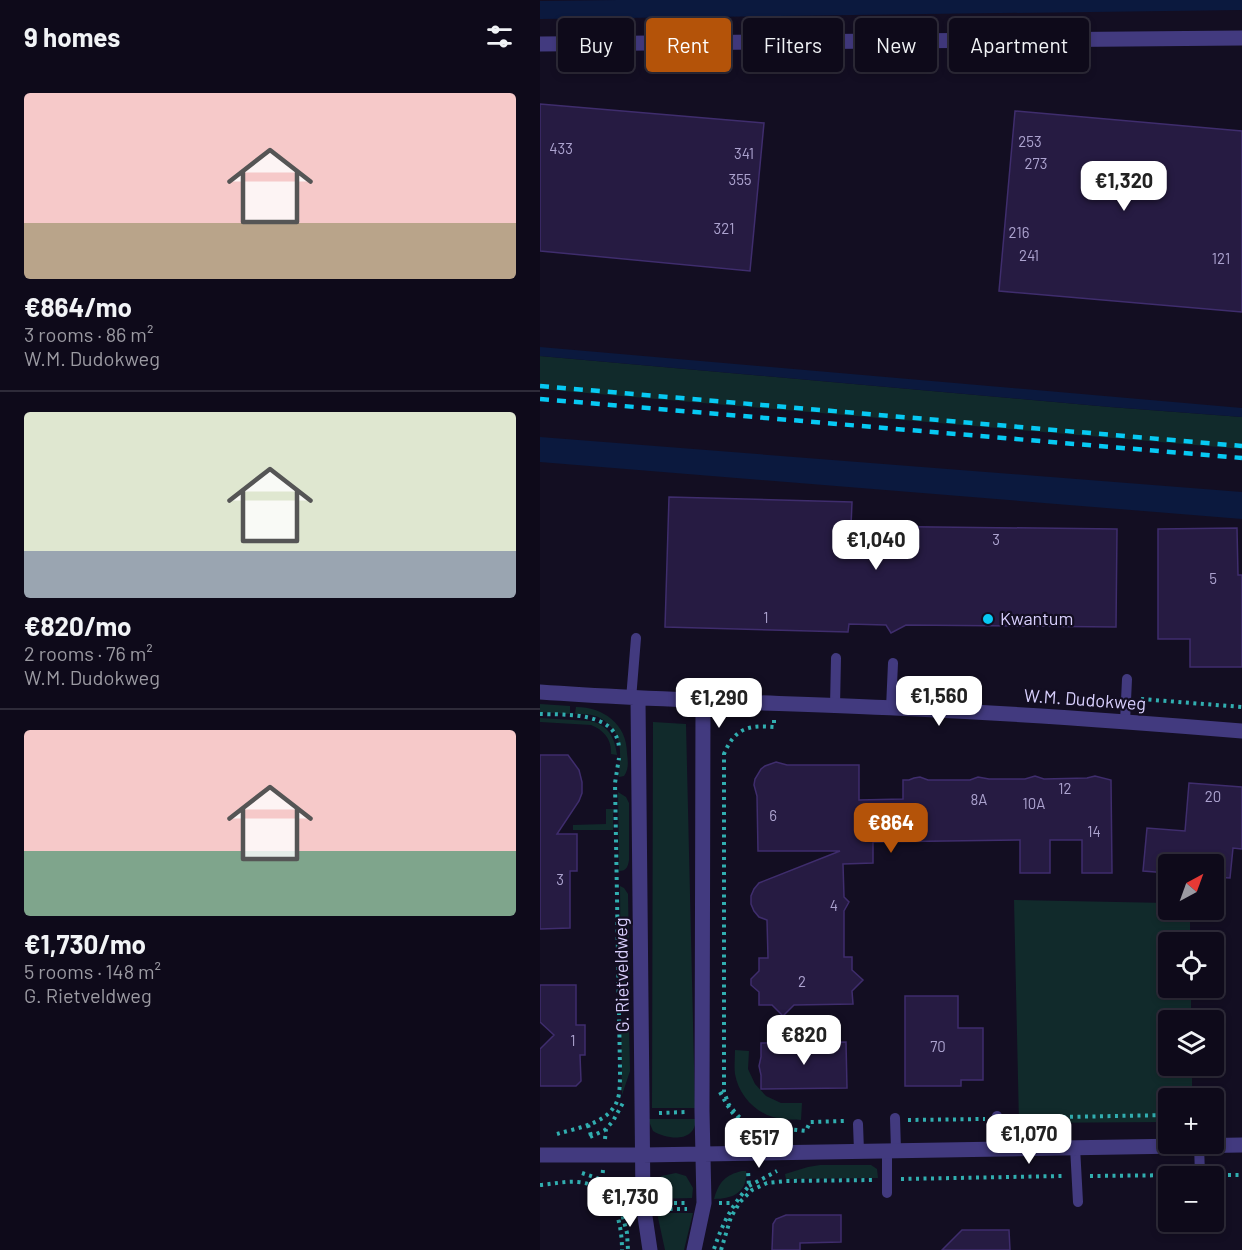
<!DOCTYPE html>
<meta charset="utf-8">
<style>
:root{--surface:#0e0a1a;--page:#1c1827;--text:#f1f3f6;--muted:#9b9aa2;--line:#2e2b39;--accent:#b45309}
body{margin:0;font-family:Barlow,sans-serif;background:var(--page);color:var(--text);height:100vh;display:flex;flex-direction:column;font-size:22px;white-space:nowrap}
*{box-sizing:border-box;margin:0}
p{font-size:20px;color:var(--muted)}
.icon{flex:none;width:33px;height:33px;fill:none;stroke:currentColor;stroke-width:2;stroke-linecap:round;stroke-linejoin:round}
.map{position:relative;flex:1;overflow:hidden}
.drawer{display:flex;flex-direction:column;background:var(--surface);width:540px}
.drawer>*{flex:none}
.hud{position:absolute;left:18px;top:18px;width:570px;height:54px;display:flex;gap:12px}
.needle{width:39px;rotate:41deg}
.controls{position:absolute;left:618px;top:854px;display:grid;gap:12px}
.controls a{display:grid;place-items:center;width:66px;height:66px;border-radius:6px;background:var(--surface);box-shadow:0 3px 9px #0003,0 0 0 2px var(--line);font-size:30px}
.price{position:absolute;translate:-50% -51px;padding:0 14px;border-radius:12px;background:#fff;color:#222;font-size:20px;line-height:39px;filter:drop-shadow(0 2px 3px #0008)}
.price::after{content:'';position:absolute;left:50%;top:36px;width:18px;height:14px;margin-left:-9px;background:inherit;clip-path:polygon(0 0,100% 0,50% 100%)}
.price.selected{background:var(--accent);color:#fff}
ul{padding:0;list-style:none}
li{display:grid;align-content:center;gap:12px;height:318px;padding:0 24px}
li+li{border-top:2px solid var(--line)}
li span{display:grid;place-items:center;height:186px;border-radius:6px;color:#555}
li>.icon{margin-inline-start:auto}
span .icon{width:108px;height:108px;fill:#fffc;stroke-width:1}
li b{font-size:26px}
h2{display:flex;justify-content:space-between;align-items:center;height:72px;padding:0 24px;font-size:26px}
.pill{padding:0 21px;border-radius:6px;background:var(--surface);box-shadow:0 3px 9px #0003,0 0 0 2px var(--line);font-size:21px;line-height:54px}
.pill.selected{background:var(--accent);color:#fff}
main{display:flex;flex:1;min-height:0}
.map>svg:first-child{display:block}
.green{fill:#112a2b}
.water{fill:#0b193e}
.building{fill:#261b42;stroke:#3f2d6d;stroke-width:1.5}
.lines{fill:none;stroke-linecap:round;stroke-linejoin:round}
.path{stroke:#31aeb0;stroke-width:4;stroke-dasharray:3 4.5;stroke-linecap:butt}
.service{stroke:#423a7f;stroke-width:10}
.minor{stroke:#423a7f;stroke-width:15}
.rail{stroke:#07c9f3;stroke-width:4.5;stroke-dasharray:9 8;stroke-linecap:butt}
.poi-dot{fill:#07c9f3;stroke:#130e22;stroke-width:2}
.labels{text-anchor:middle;stroke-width:4.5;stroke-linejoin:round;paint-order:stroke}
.number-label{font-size:15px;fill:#aca3cf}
.poi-label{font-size:18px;fill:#d9d0fe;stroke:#130e22;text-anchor:start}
.street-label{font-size:18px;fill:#d9d0fe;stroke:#130e22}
</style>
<main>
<section class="drawer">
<h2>9 homes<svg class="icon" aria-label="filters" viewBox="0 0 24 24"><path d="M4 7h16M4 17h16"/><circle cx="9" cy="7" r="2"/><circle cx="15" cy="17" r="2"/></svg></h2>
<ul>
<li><span style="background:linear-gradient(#f6c9c9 70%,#b9a48a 0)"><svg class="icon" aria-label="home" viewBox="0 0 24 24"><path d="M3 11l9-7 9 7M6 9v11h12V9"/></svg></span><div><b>€864/mo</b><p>3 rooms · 86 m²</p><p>W.M. Dudokweg</p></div></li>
<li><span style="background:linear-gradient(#dfe7d0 75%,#9aa5b1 0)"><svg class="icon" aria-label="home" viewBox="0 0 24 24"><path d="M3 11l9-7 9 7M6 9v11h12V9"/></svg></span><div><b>€820/mo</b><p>2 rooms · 76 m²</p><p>W.M. Dudokweg</p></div></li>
<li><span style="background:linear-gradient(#f6c9c9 65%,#7fa58c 0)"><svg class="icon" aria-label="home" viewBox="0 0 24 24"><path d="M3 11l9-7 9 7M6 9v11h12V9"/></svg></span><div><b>€1,730/mo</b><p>5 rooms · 148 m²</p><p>G. Rietveldweg</p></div></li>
</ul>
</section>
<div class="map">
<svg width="702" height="1250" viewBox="0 0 702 1250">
<rect width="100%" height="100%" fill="#130e22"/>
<path class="green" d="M 0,356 L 570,407 L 702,417 L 702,449 L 0,389 Z
M 0,704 L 30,706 L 30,714 L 0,712 Z
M 36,707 C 63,707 87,724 87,753 C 88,762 89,769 84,776 L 79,777 C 80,757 84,737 67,723 C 64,720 59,717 55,716 C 49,714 42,714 35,714 Z
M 0,718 L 50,721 C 68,725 75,737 77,755 L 71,754 C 72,740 64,730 51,725 L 0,722 Z
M 113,722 L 146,724 L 155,1108 L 112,1108 Z
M 78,792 L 86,797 L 89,803 L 89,860 C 88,866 87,871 79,871 Z
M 66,809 L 73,809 L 73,830 L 33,830 L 33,825 L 66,824 Z
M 80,886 L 84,888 L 88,894 L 90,1005 L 86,1010 L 81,1012 Z
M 474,900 L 628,903 L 628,909 L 650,909 L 650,942 L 628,942 L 628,987 L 651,987 L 651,1020 L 628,1020 L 628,1065 L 652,1065 L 652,1098 L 628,1098 L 628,1122 L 479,1123 Z
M 81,1021 L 85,1022 L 89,1028 L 90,1071 L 82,1095 Z
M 195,1050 L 209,1051 L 208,1069 L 215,1084 L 226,1096 L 241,1103 L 262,1103 L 261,1120 C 255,1119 249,1120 242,1119 C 218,1116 199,1097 195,1074 C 194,1066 195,1058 195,1050 Z
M 108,1119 L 156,1119 C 155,1143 128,1140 113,1131 Z
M 280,1165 L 331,1165 L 337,1169 L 338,1178 L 246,1179 L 245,1174 L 268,1167 Z
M 202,1171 L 206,1171 C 208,1193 192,1199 174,1199 C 179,1182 185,1175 202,1171 Z
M 136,1173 L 146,1176 L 153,1188 L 152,1198 L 112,1199 L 115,1186 L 121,1176 Z
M 117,1213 L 153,1213 L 144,1250 L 125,1250 Z"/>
<path class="water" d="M 78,0 L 702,0 L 702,10 L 0,19 L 0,1 Z
M 0,347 L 702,408 L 702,417 L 570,407 L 0,356 Z
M 0,437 L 702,492 L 702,519 L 0,462 Z"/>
<path class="building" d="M 0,104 L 224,123 L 210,271 L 0,251 Z
M 475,111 L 702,131 L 702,312 L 459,291 Z
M 129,497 L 312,502 L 311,526 L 577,529 L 576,627 L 366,625 L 351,633 L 346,625 L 309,624 L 308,632 L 125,627 Z
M 697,528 L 698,575 L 702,575 L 702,667 L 650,667 L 650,639 L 618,639 L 618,529 Z
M 0,755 L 28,755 L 39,770 L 42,782 L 42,793 L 39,801 L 17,834 L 37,834 L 37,871 L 30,871 L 30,928 L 0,929 Z
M 236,762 L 247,765 L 319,765 L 319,800 L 363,799 L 363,780 L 369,780 L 374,778 L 380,777 L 388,780 L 430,780 L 438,777 L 449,779 L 485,779 L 495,776 L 504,779 L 547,778 L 555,776 L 571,780 L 572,873 L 542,873 L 542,840 L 510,840 L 510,873 L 480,873 L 480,840 L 333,842 L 333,863 L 303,864 L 304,897 L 309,902 L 304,911 L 304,957 L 312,957 L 312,970 L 323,980 L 312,991 L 313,1004 L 254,1005 L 243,1016 L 232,1005 L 219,1005 L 219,992 L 211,985 L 211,979 L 219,971 L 219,958 L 228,958 L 227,920 L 219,917 L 214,911 L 211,904 L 211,896 L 214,889 L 219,883 L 300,851 L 218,851 L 217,796 L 214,785 L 215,779 L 221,769 L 225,766 Z
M 649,783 L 702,787 L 702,849 L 693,848 L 690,878 L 674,877 L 674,864 L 628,864 L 628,873 L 603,871 L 607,828 L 645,831 Z
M 0,985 L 36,985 L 36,1025 L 45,1025 L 45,1055 L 40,1055 L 41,1081 L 36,1086 L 0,1086 L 0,1049 L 14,1035 L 0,1022 Z
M 365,996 L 418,996 L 418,1028 L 443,1028 L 443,1080 L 421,1080 L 421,1086 L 365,1086 Z
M 306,1042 L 307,1088 L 221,1089 L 221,1075 L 219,1066 L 221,1057 L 221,1043 Z
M 246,1215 L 301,1215 L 301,1242 L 260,1243 L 260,1250 L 232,1250 L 233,1224 L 236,1219 Z
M 422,1230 L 469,1230 L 470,1250 L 402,1250 Z"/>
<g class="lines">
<path class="path" d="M 601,699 L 702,707
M 0,714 C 25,715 77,711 79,748
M 234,720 L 234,727 C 208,725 195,728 184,754 L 184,1092 L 189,1105 L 198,1116 L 211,1125 L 266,1131 L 270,1122 L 304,1121
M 180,1092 C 188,1107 195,1119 209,1129 L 209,1136
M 119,1113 L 147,1112
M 470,1118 L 628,1115
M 368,1120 L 445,1119
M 48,1125 L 52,1139
M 209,1129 L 226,1135
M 17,1134 C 40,1127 74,1123 79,1094 C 80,1086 80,1077 80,1069 L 75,783 L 79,758
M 50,1137 L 65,1130
M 65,1139 L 66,1129 L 73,1121 L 84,1101
M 63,1170 L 62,1180 L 79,1203 L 81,1210 L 87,1233 L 88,1250
M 42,1173 L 62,1180
M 673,1175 L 702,1175
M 550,1176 L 648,1175
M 361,1179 L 522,1176
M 0,1185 C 13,1184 25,1181 38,1182 C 73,1185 82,1220 82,1250
M 209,1186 L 237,1171
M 119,1203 L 147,1203
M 179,1203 L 194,1203
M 122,1209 L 147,1209
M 174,1249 C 182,1225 191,1206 209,1186 L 208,1171
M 181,1250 L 191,1217 L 200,1202 L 212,1190 L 227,1183 L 246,1181 L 333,1180"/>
<path class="service" d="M 91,699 L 96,638
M 295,706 L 296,658
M 351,708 L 353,663
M 585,722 L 587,679
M 680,1115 L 681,1145
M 457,1116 L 458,1149
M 355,1118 L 356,1150
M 318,1124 L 319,1151
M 659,1145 L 660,1175
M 535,1147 L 538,1202
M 347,1193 L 347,1150"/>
<path class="minor" d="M 0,44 L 702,38
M 0,692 C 125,701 251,703 376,709 C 485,714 593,722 702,731
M 98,699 L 103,1203 L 110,1250
M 0,1155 L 103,1155 L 702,1145
M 154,1250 L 164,1203 L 162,1111 L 163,701"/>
<path class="rail" d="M 0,386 L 702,446
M 0,399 L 702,458"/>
</g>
<circle class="poi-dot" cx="448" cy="619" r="6"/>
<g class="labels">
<g class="number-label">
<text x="490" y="147">253</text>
<text x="21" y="154">433</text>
<text x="204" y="159">341</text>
<text x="496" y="169">273</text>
<text x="200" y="185">355</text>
<text x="184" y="234">321</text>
<text x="479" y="238">216</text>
<text x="489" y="261">241</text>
<text x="681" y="264">121</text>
<text x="456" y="545">3</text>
<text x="673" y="584">5</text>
<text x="226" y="623">1</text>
<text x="525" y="794">12</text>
<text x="673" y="802">20</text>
<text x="439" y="805">8A</text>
<text x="494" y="809">10A</text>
<text x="233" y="821">6</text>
<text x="554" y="837">14</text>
<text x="20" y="885">3</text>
<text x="294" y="911">4</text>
<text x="262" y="987">2</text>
<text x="33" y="1046">1</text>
<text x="398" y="1052">70</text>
</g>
<g class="poi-label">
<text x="460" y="625">Kwantum</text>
</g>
<g class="street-label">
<text transform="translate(545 700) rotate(4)" y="6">W.M. Dudokweg</text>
<text transform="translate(82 975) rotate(-91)" y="6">G. Rietveldweg</text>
</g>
</g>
</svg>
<div class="controls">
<a><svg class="needle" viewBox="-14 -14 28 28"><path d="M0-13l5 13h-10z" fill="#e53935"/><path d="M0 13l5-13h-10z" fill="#9b9aa2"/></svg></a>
<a><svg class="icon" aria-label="locate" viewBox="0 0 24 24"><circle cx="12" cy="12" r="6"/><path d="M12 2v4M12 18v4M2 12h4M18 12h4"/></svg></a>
<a><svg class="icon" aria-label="layers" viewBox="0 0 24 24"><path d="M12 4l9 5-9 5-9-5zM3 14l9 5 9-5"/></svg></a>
<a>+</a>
<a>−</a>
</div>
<b class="price" style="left:584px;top:212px">€1,320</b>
<b class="price" style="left:336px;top:571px">€1,040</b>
<b class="price" style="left:399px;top:727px">€1,560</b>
<b class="price" style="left:179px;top:729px">€1,290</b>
<b class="price selected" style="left:351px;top:854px">€864</b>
<b class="price" style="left:264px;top:1066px">€820</b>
<b class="price" style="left:489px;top:1165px">€1,070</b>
<b class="price" style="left:219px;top:1169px">€517</b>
<b class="price" style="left:90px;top:1228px">€1,730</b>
<div class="hud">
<a class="pill">Buy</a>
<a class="pill selected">Rent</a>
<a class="pill">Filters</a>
<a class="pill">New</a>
<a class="pill">Apartment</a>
</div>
</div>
</main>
